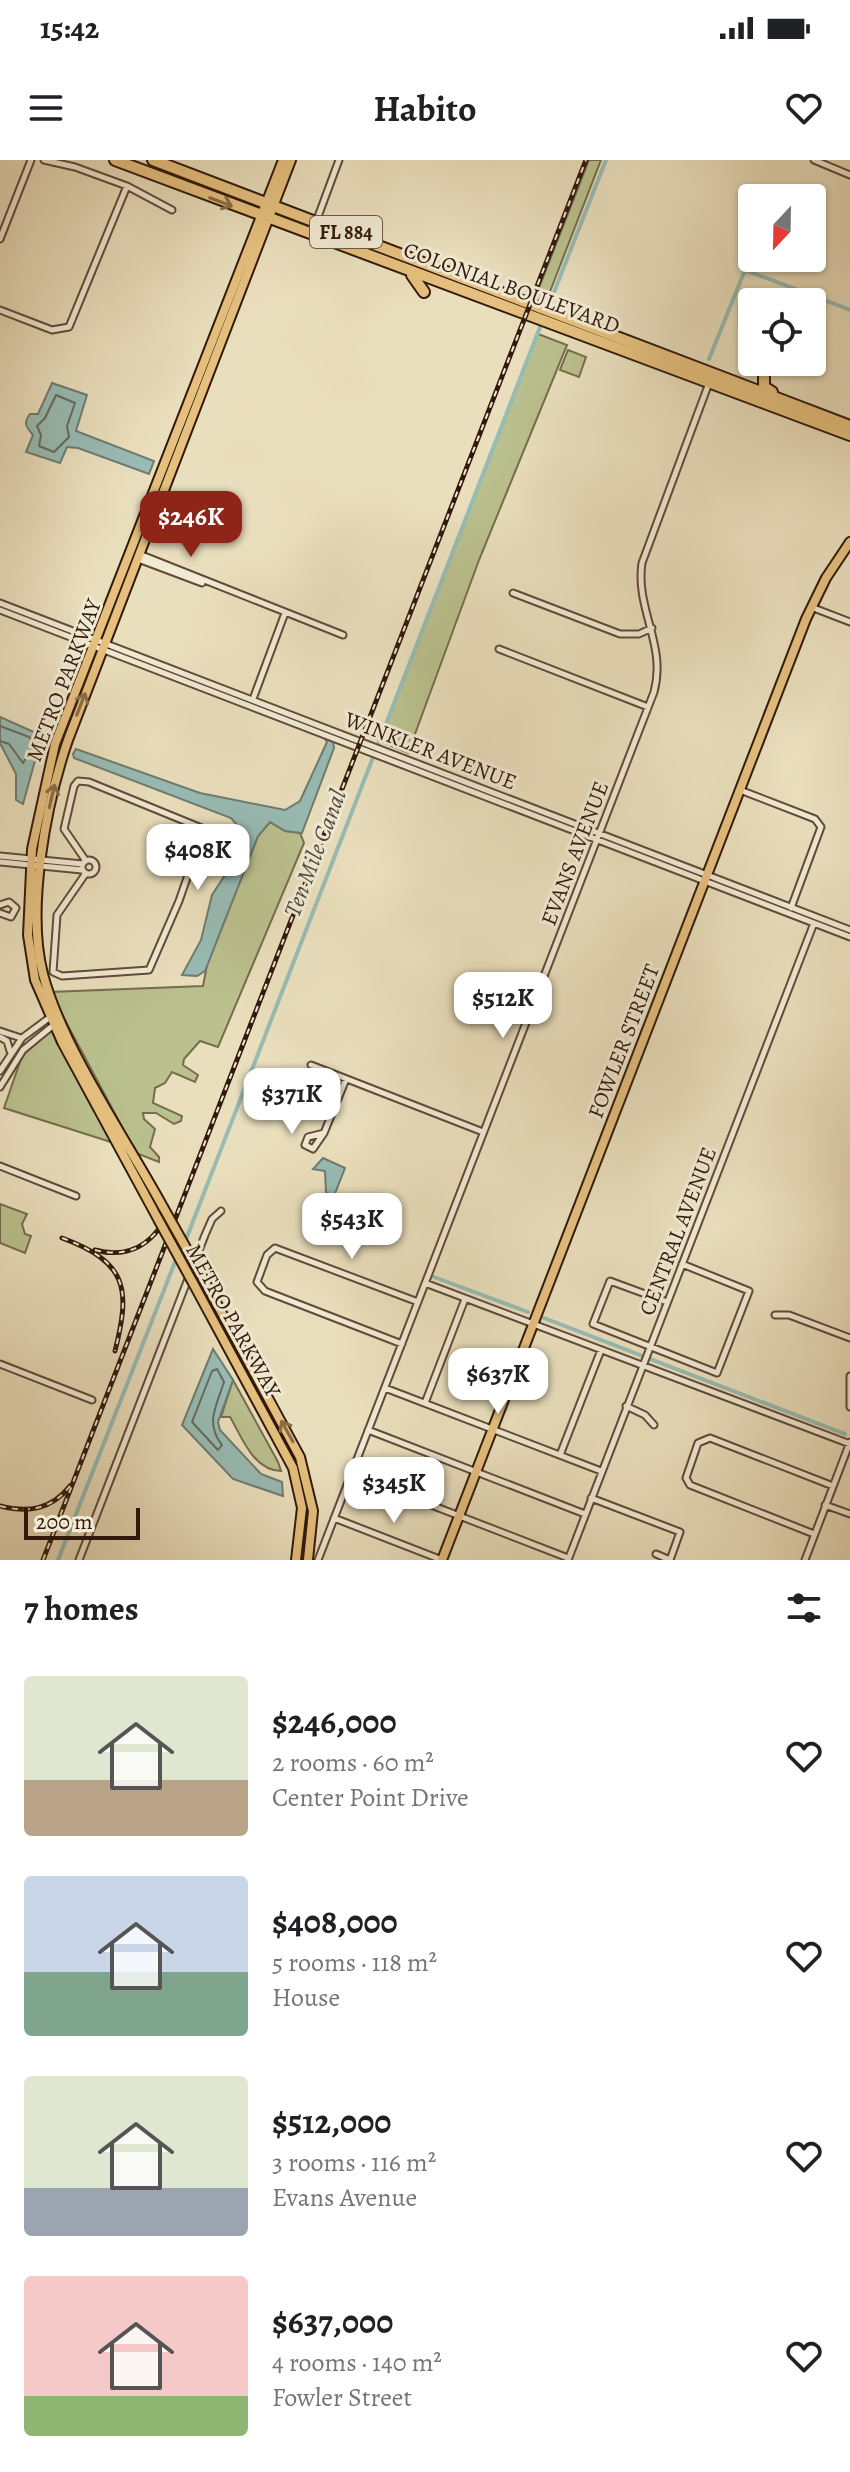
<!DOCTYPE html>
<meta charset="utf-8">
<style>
:root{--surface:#fff;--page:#f2f2f2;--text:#202124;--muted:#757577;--accent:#8f2418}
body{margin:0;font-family:Alegreya,serif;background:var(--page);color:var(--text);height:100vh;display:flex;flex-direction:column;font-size:30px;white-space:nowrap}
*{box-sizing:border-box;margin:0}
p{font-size:26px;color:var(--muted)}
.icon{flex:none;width:44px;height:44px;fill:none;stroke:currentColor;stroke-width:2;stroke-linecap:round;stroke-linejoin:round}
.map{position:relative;height:1400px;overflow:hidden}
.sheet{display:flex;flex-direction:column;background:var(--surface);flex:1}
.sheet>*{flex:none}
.needle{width:52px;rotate:202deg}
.tools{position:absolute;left:738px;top:24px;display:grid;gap:16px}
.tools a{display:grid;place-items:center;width:88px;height:88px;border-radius:8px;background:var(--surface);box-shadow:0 2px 6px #0004;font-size:40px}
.scale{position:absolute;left:24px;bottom:20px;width:116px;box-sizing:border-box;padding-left:8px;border:4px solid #32190c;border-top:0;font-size:22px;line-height:28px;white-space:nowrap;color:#32190c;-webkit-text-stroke:6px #f1ead4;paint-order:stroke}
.price{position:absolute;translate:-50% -68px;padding:0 18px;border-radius:16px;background:#fff;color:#222;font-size:26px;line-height:52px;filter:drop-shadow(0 2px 4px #0008)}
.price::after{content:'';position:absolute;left:50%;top:48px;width:24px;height:18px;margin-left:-12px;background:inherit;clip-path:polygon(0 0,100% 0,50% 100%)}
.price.active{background:var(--accent);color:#fff}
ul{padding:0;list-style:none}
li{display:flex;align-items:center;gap:24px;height:200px;padding:0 24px}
li span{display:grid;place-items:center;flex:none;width:224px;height:160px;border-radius:8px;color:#555}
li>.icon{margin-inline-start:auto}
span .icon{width:96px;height:96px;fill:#fffc;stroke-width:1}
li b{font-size:34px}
h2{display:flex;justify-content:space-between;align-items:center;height:96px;padding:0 24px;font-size:34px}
.status{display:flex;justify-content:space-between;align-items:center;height:56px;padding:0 40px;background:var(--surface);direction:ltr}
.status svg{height:22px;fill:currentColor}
header{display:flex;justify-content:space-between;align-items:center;height:104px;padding:0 24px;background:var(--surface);font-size:36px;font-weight:700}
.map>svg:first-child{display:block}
.green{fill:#bac18e;stroke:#766d4d;stroke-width:2}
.water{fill:#98bcb5;stroke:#6f7b71;stroke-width:2}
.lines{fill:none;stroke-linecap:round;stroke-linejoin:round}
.shore{stroke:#656a60;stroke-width:2}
.canal{stroke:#98bcb5;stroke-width:4}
.minor-casing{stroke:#604a38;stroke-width:9}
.major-casing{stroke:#32190c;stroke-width:12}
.highway-casing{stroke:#32190c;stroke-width:14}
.minor{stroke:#f1ead4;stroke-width:5}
.major{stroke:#e5c07e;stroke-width:8}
.highway{stroke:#e5c07e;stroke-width:10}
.rail-casing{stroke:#32190c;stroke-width:5}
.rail{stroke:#f1ead4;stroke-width:2;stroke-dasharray:6;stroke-linecap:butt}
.major-bridge-casing{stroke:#32190c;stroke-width:12;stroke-linecap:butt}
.major-bridge{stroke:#e5c07e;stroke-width:8}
.oneway{stroke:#8c6c45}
.labels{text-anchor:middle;stroke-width:6;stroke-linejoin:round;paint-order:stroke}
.shield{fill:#f1ead4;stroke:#6b5848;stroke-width:2}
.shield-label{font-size:20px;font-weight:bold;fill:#32190c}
.street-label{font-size:22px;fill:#32190c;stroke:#f1ead4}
.water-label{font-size:24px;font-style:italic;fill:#514a3f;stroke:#f1ead4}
</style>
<div class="status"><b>15:42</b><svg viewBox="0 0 49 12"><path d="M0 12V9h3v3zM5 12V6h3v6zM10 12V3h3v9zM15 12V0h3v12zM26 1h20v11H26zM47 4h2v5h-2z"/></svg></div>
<header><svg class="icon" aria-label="menu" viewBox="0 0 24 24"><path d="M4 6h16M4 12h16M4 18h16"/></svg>Habito<svg class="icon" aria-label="heart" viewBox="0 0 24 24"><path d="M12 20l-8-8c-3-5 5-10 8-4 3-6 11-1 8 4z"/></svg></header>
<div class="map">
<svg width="850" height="1400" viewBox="0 0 850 1400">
<rect width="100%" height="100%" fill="#eadfbd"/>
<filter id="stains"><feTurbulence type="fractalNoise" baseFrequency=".0025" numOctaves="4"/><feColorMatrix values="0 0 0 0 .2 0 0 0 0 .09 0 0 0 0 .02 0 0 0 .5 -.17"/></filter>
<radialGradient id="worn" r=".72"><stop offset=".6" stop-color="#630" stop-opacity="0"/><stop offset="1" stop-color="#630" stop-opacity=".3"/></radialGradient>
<path class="green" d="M 589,0 L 601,0 L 544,147 L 533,143 Z
M 538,174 L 567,185 L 479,400 L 408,593 L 380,581 Z
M 568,190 L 586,197 L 579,217 L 560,210 Z
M 270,662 L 285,671 L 300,673 L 304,683 L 218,887 L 200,881 L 184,899 L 183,905 L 198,915 L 195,922 L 172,912 L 165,923 L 155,928 L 153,943 L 182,956 L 181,961 L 174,964 L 156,953 L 143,953 L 144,959 L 155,969 L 150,987 L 159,997 L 159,1002 L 136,993 L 50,832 L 203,826 L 207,805 L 258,676 Z
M 53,868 L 114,983 L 4,948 L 22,896 Z
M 0,1044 L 27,1054 L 22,1064 L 25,1074 L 31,1076 L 25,1093 L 0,1083 Z
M 233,1220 L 278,1302 L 281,1311 C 253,1311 241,1275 230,1257 L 221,1257 Z"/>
<path class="water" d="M 52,223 L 87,235 L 76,271 L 154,301 L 149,314 L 78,288 L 67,287 L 60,303 L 26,292 L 33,275 C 26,267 23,263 30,254 L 38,254 Z
M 0,557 L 47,578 L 47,585 L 36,597 L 23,644 L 16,640 L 16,614 L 0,583 Z
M 324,578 L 333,581 L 334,588 L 302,673 L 285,671 L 270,662 L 258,676 L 205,811 L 197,816 L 182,815 L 201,780 L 212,735 L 229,709 L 238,666 L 231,658 L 74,598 L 73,594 L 76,589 L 200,633 L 285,650 L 300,641 L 327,582 Z
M 323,998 L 345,1008 L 334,1036 L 326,1033 L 325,1011 L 313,1009 Z
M 213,1189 L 233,1220 L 218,1262 L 220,1270 L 261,1314 L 282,1322 L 283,1336 L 233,1319 L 182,1265 Z"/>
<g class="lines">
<path class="shore" d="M 56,235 L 75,243 L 67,266 L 69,277 L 54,292 L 39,286 L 41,275 L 37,266 L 45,258 Z
M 0,566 L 29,577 L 36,583 L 23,603 L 9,584 L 0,581
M 217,1209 L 224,1222 C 216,1247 205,1263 222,1285 L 218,1290 L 192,1262 L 212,1211 Z"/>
<path class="canal" d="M 547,150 L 606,0
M 709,199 L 745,110 L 850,150
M 185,1082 L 542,162
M 434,1117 L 528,1152
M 544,1158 L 845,1274
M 58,1400 L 177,1097"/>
<g class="minor-casing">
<path id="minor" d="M 44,0 L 75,7 L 127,26 L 172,50
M 814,0 L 850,15
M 316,62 L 339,0
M 0,79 L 31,0
M 0,150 L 52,170 L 69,167 L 127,26
M 139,394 L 343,475
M 138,399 L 202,423
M 513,433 L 620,474 L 639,474 L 652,468
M 0,443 L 850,770
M 811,447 L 850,462
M 0,450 L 850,777
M 499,489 L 648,547
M 253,539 L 285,453
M 740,630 L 815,659 L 821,667 L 791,748
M 0,696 L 83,704
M82 707a7 7 0 1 1 14 0a7 7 0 1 1-14 0Z
M 0,702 L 82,710
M 86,713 L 57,755 L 53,812 L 62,816 L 149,810 L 179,741 L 204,669 L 89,622 L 78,621 L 74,626 L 64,669 L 86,701
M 0,745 L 9,742 L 16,748 L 11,757 L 0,753
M 0,871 L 21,878
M 0,877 L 7,881 L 10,891
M 311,905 L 483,972
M 0,911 L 22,878 L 53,855
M 0,927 L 23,890 L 56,863
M 324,973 L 346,919
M 324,973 L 313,989 L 305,985 L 308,977 Z
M 0,1006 L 76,1036
M 425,1123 L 850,1284
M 667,1142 L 610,1121 L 593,1164 L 717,1213 L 749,1131 L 682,1104
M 775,1155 L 789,1155 L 850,1178
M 402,1184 L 265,1131 L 257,1122 L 267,1095 L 275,1088 L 418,1142
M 0,1204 L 92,1240
M 850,1216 L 850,1247
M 385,1228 L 601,1311
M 425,1243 L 465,1139
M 626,1246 L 645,1255 L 654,1265
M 368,1270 L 585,1354
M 560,1295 L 601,1190
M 351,1314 L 568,1398
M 591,1338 L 680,1372 L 670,1400
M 825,1345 L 850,1354
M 334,1358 L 442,1400
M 814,1374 L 690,1325 L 686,1318 L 698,1283 L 710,1278 L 833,1326
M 656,1394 L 670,1400
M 79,1400 L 205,1075 L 212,1059 L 221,1051
M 318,1400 L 654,532 C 667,485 635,449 642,403 L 709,223
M 568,1400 L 814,763
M 805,1400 L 850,1282"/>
</g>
<g class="major-casing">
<path id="major" d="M 163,1047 C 126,979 62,887 43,814 C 26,749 46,644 68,580 L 291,0
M 158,1059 L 62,882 L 35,820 L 28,775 L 32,689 L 55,584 L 283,0
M 198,1109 L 300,1297 L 313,1351 L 308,1400
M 193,1123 L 293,1308 L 302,1348 L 296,1400
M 442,1400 L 806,459 L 826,418 L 850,382"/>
</g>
<g class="highway-casing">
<path id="highway" d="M 115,0 L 850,275
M 153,0 L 850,266
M 412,115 L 424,132
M 764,217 L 764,227 L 772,232"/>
</g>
<use href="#minor" class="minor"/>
<use href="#major" class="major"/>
<use href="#highway" class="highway"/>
<g class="rail-casing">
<path id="rail" d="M 62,1078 C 127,1102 131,1128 115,1191
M 95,1090 C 129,1099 153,1084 168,1054
M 0,1346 C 28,1353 51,1350 70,1326
M 43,1400 L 586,0"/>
</g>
<use href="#rail" class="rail"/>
<g class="major-bridge-casing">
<path id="major-bridge" d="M 163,1047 L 198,1109
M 158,1059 L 193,1123"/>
</g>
<use href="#major-bridge" class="major-bridge"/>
</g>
<defs><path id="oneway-shaft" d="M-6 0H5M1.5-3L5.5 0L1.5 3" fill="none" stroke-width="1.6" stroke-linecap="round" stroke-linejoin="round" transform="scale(2)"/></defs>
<g class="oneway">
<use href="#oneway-shaft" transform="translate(221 42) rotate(21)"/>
<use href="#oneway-shaft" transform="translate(81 544) rotate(-69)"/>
<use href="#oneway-shaft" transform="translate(52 636) rotate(-77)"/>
<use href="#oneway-shaft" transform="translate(287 1271) rotate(-119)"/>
</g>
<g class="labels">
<rect class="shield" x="310" y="56" width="72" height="32" rx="6"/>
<g class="shield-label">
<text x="346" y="79">FL 884</text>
</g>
<g class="street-label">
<text transform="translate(512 127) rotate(20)" y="8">COLONIAL BOULEVARD</text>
<text transform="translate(63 520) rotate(-69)" y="8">METRO PARKWAY</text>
<text transform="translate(431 590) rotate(21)" y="8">WINKLER AVENUE</text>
<text transform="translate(574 693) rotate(-69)" y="8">EVANS AVENUE</text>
<text transform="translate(623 881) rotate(-69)" y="8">FOWLER STREET</text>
<text transform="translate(677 1071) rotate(-69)" y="8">CENTRAL AVENUE</text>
<text transform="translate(234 1160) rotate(61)" y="8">METRO PARKWAY</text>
</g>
<g class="water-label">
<text transform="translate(315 693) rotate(-69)" y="8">Ten Mile Canal</text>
</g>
</g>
<rect width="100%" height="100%" filter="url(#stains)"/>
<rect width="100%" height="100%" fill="url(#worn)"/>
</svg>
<div class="tools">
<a><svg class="needle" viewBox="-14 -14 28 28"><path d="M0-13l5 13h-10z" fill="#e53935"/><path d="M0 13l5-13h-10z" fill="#757577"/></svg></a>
<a><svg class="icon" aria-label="locate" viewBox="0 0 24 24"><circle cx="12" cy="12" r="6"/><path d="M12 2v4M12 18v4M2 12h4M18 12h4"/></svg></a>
</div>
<div class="scale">200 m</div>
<b class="price active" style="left:191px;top:399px">$246K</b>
<b class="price" style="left:198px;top:732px">$408K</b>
<b class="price" style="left:503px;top:880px">$512K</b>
<b class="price" style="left:292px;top:976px">$371K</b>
<b class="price" style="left:352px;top:1101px">$543K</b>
<b class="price" style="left:498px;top:1256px">$637K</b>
<b class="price" style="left:394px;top:1365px">$345K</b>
</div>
<section class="sheet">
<h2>7 homes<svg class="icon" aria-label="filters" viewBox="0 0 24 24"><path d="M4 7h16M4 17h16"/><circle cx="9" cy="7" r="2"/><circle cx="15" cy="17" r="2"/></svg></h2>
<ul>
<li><span style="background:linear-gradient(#dfe7d0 65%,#b9a48a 0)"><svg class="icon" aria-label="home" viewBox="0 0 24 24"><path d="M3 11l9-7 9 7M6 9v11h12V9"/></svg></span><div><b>$246,000</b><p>2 rooms · 60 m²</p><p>Center Point Drive</p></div><svg class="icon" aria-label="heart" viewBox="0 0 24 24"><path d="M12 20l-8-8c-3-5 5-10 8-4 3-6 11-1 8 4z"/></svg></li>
<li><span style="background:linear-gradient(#c9d6e8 60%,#7fa58c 0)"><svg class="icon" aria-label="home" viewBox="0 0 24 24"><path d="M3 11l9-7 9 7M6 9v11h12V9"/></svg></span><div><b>$408,000</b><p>5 rooms · 118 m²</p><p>House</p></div><svg class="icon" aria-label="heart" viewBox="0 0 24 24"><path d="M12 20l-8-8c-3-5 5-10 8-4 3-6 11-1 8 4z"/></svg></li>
<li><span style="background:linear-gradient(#dfe7d0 70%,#9aa5b1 0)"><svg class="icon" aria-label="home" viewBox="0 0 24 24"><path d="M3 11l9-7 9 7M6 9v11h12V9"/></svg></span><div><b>$512,000</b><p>3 rooms · 116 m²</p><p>Evans Avenue</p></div><svg class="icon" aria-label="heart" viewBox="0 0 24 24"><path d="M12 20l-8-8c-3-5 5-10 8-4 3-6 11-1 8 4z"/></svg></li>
<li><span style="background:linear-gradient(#f6c9c9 75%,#8fb573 0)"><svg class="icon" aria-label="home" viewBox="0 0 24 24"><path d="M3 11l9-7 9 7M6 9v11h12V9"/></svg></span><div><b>$637,000</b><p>4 rooms · 140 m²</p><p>Fowler Street</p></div><svg class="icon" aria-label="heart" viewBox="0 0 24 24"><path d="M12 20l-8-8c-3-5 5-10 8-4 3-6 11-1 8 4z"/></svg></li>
</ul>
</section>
